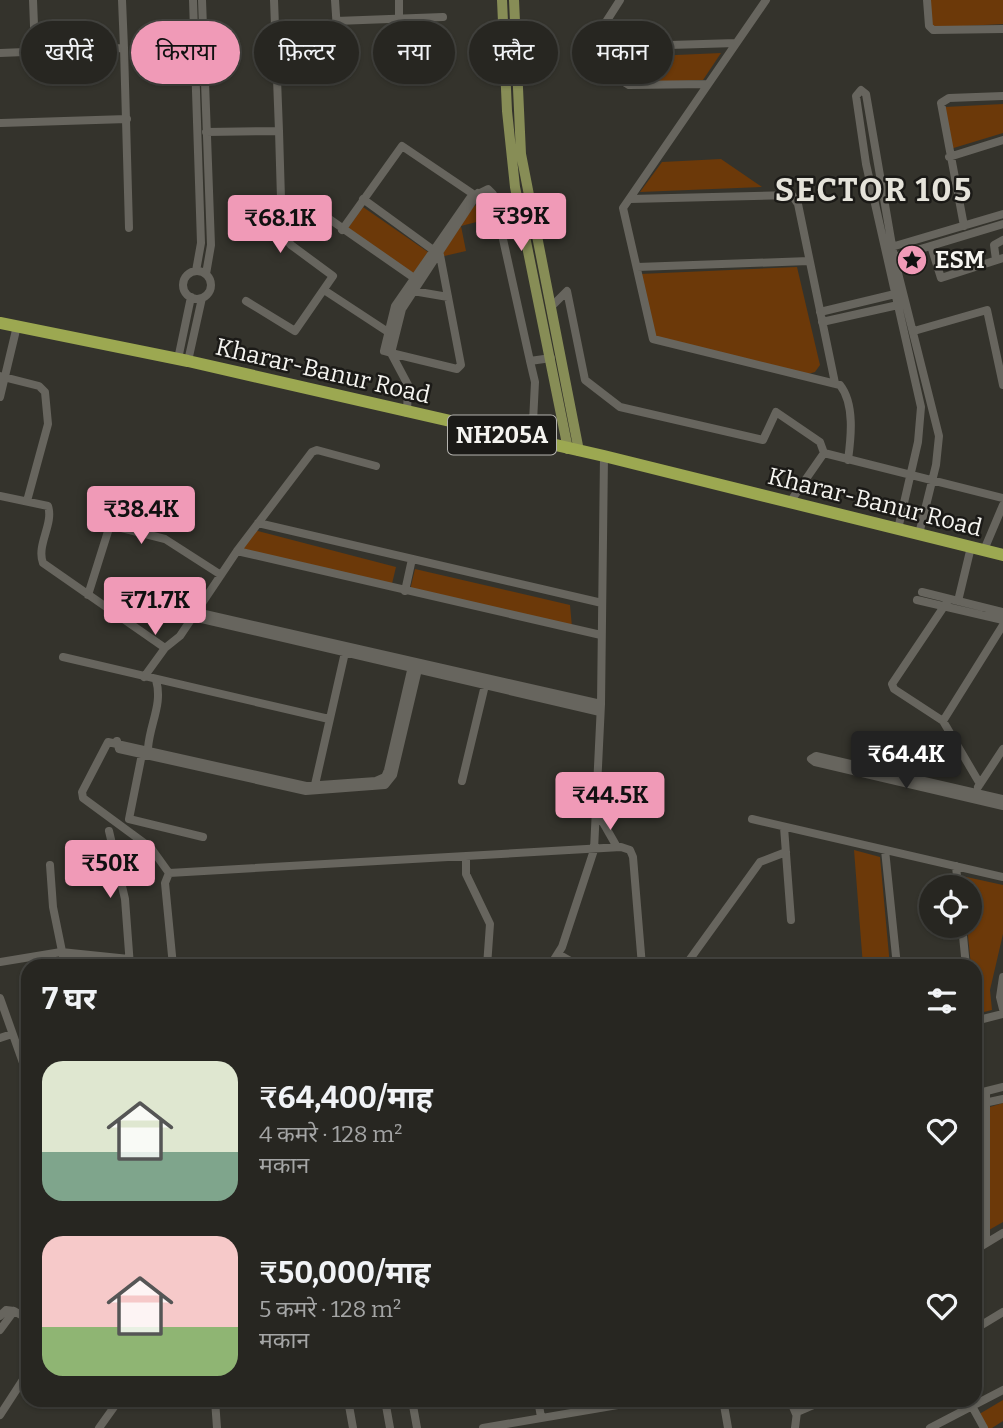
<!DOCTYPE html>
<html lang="hi">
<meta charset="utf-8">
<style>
:root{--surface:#272621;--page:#2f2e2a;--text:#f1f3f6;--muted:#a4a5a5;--line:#43433f;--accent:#f09ab7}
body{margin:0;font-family:Bitter,"Noto Sans Devanagari",serif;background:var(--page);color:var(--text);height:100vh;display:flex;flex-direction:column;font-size:26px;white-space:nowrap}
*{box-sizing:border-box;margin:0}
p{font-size:23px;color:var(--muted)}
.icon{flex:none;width:38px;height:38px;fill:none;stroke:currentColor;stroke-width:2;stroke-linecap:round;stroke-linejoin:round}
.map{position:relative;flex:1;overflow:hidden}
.sheet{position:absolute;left:21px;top:959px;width:961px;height:448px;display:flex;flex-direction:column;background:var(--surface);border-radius:21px;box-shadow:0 2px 5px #0004,0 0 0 2px var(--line)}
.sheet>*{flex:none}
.guide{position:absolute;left:21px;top:21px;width:962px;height:63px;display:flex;gap:14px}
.controls{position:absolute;left:919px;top:875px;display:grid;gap:14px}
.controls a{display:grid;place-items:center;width:63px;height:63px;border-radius:50%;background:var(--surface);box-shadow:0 2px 5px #0004,0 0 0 2px var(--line);font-size:35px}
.price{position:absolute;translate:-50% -60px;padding:0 16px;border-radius:7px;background:var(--accent);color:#111;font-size:23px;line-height:46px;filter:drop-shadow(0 2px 4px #0008)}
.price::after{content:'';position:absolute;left:50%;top:42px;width:21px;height:16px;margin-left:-10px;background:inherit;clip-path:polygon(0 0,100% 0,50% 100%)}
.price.on{background:#222;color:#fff}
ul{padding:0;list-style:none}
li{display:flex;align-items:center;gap:21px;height:175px;padding:0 21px}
li span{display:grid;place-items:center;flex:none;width:196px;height:140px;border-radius:21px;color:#555}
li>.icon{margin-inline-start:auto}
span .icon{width:84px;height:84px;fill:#fffc;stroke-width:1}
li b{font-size:30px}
h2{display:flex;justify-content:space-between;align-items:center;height:84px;padding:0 21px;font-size:30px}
.tag{padding:0 24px;border-radius:32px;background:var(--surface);box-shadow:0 2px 5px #0004,0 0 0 2px var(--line);font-size:24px;line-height:63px}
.tag.on{background:var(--accent);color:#111}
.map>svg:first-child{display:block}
.green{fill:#6c3909}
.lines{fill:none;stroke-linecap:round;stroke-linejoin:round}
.minor{stroke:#67655e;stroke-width:8}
.major{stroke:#878d56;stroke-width:10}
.highway{stroke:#9ca851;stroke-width:12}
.labels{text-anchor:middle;stroke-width:5;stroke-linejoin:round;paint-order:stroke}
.shield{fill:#1b1a17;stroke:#b4b3af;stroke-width:2}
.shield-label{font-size:23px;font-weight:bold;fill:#f5f4f0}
.poi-label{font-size:24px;font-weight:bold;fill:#f5f4f0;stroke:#1b1a17;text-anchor:start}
.street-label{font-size:24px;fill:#f5f4f0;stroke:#1b1a17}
.district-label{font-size:32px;font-weight:bold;letter-spacing:2px;fill:#e5e3da;stroke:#1b1a17}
</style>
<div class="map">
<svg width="1003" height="1428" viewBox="0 0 1003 1428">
<rect width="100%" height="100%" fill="#34332c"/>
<path class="green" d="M 925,0 L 1003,0 L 1003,24 L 926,28 Z
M 721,53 L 703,80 L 626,83 L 610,74 L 609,58 Z
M 1003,104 L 1003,133 L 947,150 L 945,107 Z
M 721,159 L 762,187 L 640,192 L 662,162 Z
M 487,198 L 492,218 L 461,226 L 466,251 L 440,257 L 473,207 Z
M 363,207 L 428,252 L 413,274 L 348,228 Z
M 797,267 L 820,365 L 815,372 L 808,374 L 650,336 L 640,274 Z
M 254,530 L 396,567 L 391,588 L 240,548 Z
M 415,569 L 570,605 L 572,627 L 410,590 Z
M 854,850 L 880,857 L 890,966 L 863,966 Z
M 962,876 L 1003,885 L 1003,934 L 990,990 L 992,1010 L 976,1014 L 975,966 L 971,966 L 967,926 L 970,887 L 963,887 Z
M 1003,1103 L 1003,1222 L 989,1230 L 990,1107 Z
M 1003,1400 L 1003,1421 L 992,1428 L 983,1428 L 976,1416 Z"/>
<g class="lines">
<path class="minor" d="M 33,0 L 35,51
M 122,0 L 124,48
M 193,0 L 201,243 L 196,271
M 202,0 L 211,245 L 206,274
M 399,0 L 399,18
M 620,0 L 604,25 L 603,64 L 608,72 L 629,85 L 708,84
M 766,0 L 623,208 L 653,339 L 840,385 C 855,404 851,438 848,460
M 927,0 L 929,26 L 933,30 L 1003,29
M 336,21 L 443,17
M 603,47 L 736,43
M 0,53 L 124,48 L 129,228
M 277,72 L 331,72 L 337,69 L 339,60 L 335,0
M 1,123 L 127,119
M 206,132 L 279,131 L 274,0
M 949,157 L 1003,140
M 478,193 L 402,309 L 391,353 L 384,351 L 395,306 L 470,198 L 488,189 L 493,194 L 530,361
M 363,199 L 440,255 L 461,365 L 457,369 L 391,353
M 630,199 L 792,195 L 798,204 L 835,383
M 315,209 L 417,280
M 964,226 L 941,103 L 949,98 L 1003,96
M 342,230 L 402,146 L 476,196
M 931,246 L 941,278 L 1003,258
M 888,248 L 1003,214
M 894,257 L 1003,224
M 996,260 L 994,245 L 1003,240
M 637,267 L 809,261
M183 285a14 14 0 1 1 28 0a14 14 0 1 1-28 0Z
M 324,290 L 388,332
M 413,291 L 448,297
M 246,301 L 295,331 L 333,276 L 291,245 L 282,233 L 279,131
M 551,307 L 567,291 L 585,380 L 620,407 L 763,440 L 776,412 L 820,442 L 824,453 L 1003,498
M 820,312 L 895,294
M 822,322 L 898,305
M 914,331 L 987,310 L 1003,385
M 391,353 L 408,385 L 407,413
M 178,359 L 191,297
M 188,361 L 202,298
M 0,376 L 39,386 L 45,392 L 48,424 L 27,501
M 0,397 L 17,326
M 532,442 L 535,382 L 530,361 L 551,358
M 0,496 L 48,506 C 54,524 36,545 43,563 L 165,648
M 790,502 L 824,453
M 258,523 L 602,603
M 898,529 L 918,442 L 921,407 L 866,164 L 856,96 L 861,90 L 866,94 L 894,257 L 939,436 L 936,465 L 919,534
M 984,550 L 1003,505
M 237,551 L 601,635
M 405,591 L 412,559
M 922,592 L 1003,612
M 88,595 L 110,525 L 165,539 L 221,575
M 917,600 L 1003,620
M 958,601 L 971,547
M 196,612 L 601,704
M 193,617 L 600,712
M 63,657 L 329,719
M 144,677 L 165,648 L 180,636 L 237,551 L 312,452 L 317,450 L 376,466
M 943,721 L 894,689 L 892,684 L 949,599
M 117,741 L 119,749 L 306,791 L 385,785 L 393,775 L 419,665
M 148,748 C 150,723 163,704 156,680
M 142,754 L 129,819 L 203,837
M 462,781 L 486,681
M 980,784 L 943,721 L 1003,625
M 978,787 L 1003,749
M 314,789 L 346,648
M 1003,799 L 816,756 L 811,759 L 815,762 L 1003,806
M 597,812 L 617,847
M 752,819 L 1003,877
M 784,827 L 791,920
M 109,831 L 125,899 L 130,966
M 885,850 L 897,966
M 466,856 L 466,874 L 490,924 L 487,966
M 50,865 L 53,907 L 65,966
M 956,866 L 958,887
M 169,873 L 151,848 L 83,798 L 82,792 L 108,742 L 306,786 L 376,781 L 385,777 L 388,770 L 413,662
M 962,926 L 966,966
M 558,954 L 579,966
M 0,962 L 61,952 L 129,959
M 173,966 L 165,883 L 169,873 L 621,847 L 630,850 L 633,857 L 642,966
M 550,966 L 562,947 L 594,850 L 601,704 L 604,456
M 685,966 L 760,862 L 786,852
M 1003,977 L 1000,997 L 1003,1009
M 0,998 L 28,1077
M 975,1021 L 1003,1014
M 0,1038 L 12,1034
M 986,1092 L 986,1243
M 975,1094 L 1003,1087
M 975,1105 L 1003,1099
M 975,1250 L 1003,1233
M 14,1311 L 28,1319
M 0,1316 L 6,1310 L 14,1311 L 0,1330
M 975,1329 L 1003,1312
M 215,1400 L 217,1428
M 348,1400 L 353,1428
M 385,1400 L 390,1428
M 412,1400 L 417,1428
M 538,1400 L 541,1417
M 711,1400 L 724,1405 L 728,1428
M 790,1400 L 796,1414
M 973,1408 L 984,1428
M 0,1415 L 28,1372
M 99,1428 L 119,1400
M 483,1428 L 647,1400
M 795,1428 L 797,1412 L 825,1400
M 930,1428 L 1003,1390"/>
<path class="major" d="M 502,0 L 507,111 L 515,187 L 568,449
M 514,0 L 521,154 L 579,451"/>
<path class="highway" d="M 0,323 L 188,361 L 604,456 L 1003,555"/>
</g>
<defs>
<g id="sight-disc" transform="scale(1.575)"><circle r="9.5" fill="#f09ab7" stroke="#1b1a17"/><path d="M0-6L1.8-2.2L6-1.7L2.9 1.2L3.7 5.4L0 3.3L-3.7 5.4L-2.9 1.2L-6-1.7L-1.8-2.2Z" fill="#111"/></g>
</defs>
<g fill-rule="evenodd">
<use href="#sight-disc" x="912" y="260"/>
</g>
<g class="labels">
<rect class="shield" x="448" y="415.5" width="108" height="39" rx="5"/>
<g class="shield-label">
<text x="502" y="443">NH205A</text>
</g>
<g class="poi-label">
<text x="935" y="268">ESM</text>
</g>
<g class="street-label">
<text transform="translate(323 371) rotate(13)" y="8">Kharar-Banur Road</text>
<text transform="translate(875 502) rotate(14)" y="8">Kharar-Banur Road</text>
</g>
<g class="district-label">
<text x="874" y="201">SECTOR 105</text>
</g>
</g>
</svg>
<div class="controls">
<a><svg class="icon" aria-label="locate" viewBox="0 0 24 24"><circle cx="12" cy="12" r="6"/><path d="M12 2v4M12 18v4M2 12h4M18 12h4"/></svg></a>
</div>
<b class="price" style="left:521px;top:253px">₹39K</b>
<b class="price" style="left:280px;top:255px">₹68.1K</b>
<b class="price" style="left:141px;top:546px">₹38.4K</b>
<b class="price" style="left:155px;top:637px">₹71.7K</b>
<b class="price on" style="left:906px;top:791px">₹64.4K</b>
<b class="price" style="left:610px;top:832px">₹44.5K</b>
<b class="price" style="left:110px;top:900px">₹50K</b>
<div class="guide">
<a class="tag">खरीदें</a>
<a class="tag on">किराया</a>
<a class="tag">फ़िल्टर</a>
<a class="tag">नया</a>
<a class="tag">फ़्लैट</a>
<a class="tag">मकान</a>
</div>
<section class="sheet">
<h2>7 घर<svg class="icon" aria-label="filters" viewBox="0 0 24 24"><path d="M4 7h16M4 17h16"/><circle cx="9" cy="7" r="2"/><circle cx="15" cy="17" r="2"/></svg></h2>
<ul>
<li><span style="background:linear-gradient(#dfe7d0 65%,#7fa58c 0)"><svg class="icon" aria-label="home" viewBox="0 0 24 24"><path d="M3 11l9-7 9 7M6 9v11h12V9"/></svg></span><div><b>₹64,400/माह</b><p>4 कमरे · 128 m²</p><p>मकान</p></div><svg class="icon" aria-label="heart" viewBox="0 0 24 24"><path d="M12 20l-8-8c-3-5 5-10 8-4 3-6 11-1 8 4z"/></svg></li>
<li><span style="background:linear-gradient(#f6c9c9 65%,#8fb573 0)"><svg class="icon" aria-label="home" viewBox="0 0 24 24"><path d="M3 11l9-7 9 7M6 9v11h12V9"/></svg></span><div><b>₹50,000/माह</b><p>5 कमरे · 128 m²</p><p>मकान</p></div><svg class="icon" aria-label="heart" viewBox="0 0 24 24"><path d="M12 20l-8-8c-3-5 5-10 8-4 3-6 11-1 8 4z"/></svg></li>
</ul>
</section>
</div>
